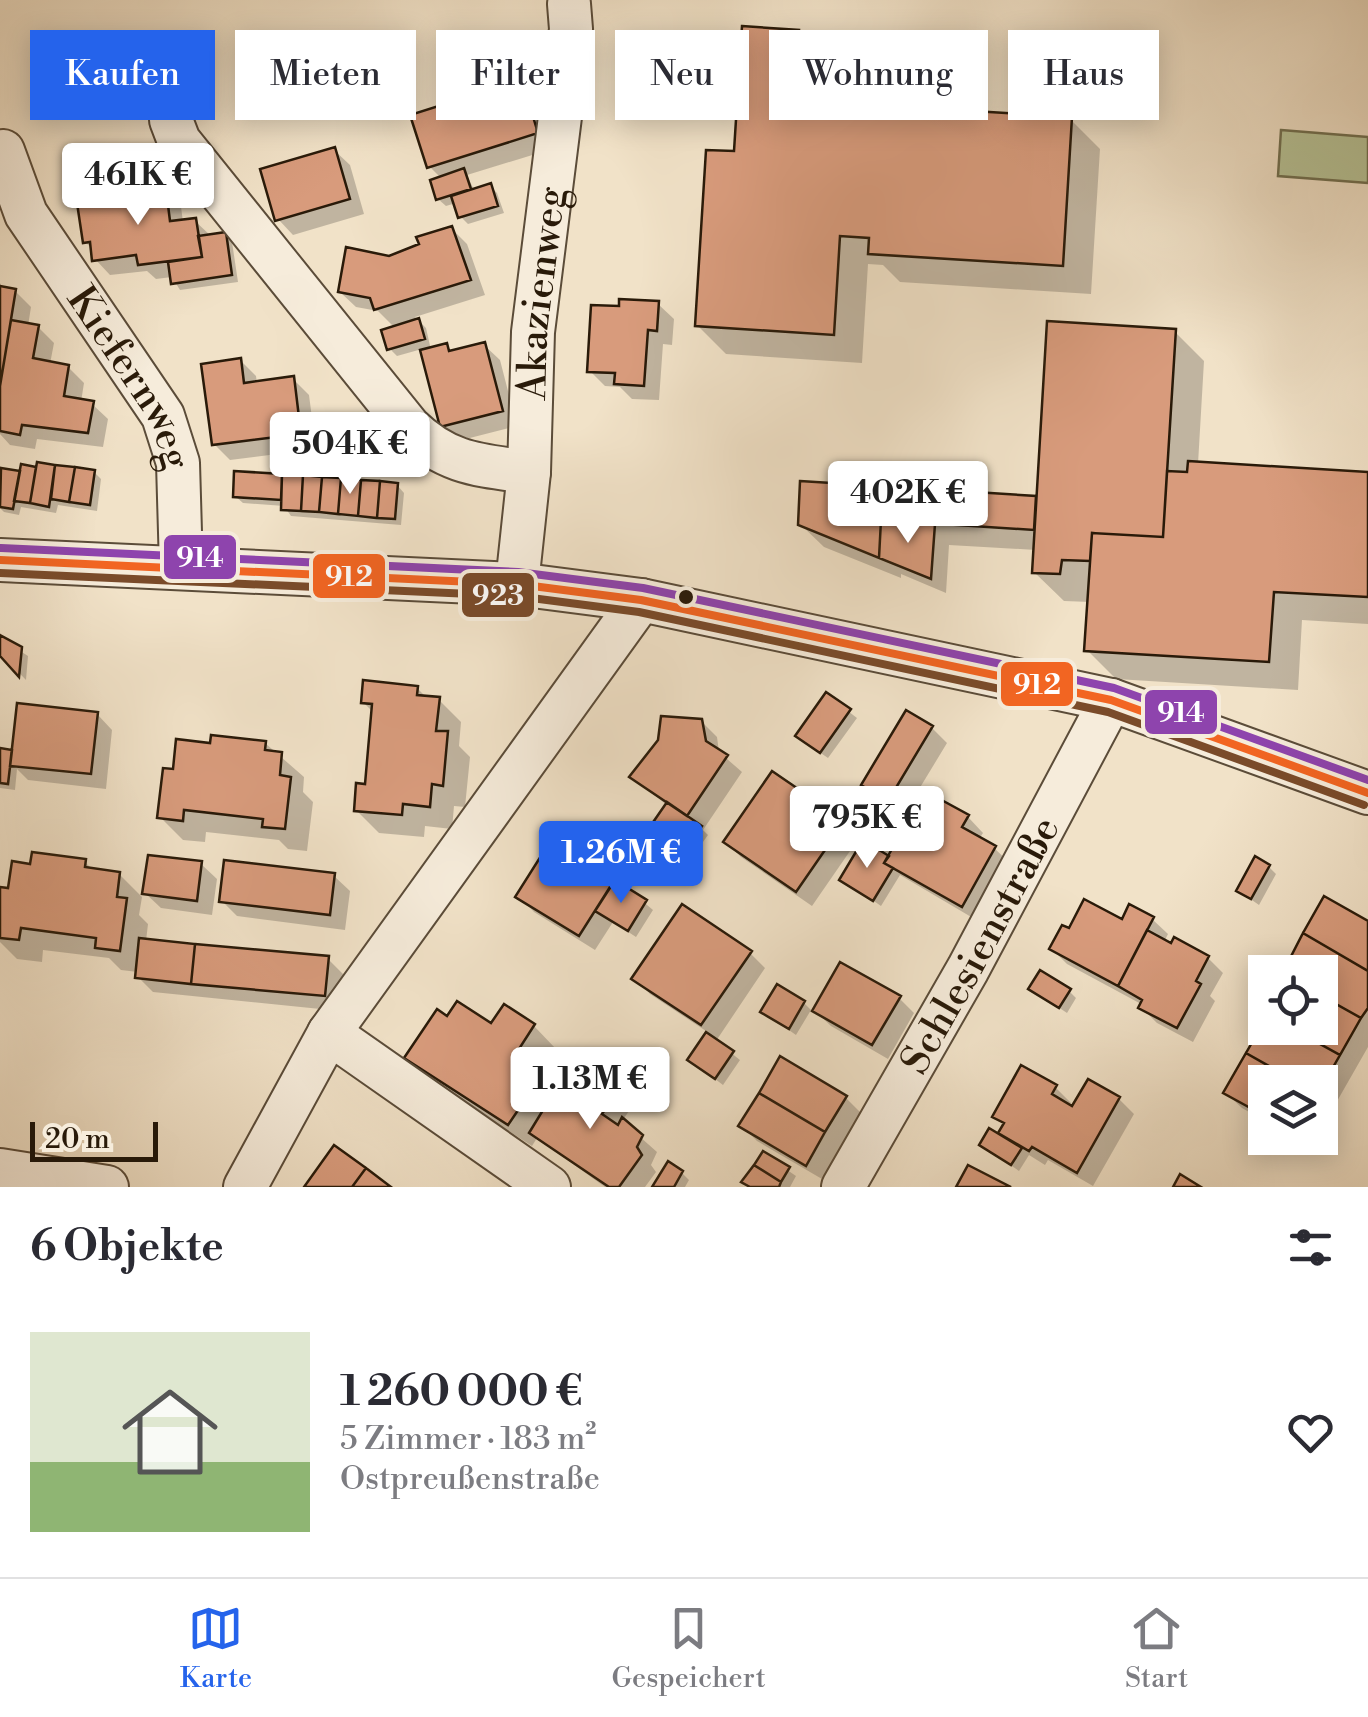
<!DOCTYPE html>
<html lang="de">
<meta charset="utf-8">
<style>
:root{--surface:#fff;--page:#f7f7f7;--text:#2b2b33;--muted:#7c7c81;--line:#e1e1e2;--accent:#2563eb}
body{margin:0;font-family:"Libre Bodoni",serif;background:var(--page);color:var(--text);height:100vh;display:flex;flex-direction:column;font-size:38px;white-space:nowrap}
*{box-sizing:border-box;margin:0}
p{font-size:32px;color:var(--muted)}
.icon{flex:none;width:55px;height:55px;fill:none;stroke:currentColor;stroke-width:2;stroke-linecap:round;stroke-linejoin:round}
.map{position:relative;height:1187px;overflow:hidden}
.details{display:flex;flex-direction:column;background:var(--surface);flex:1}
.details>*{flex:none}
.top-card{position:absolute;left:30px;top:30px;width:1310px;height:90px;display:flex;gap:20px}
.fabs{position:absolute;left:1248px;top:955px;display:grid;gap:20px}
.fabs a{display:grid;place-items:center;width:90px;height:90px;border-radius:0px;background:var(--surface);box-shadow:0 5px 25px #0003;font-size:50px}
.scale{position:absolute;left:30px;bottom:25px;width:128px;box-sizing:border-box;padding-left:10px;border:5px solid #291a09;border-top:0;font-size:28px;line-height:35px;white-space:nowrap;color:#291a09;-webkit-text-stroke:8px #f6ecdb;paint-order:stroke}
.price{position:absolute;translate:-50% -85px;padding:0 22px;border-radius:10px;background:#fff;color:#222;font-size:32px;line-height:65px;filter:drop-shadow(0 2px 5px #0008)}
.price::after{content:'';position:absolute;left:50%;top:60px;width:30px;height:22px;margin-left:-15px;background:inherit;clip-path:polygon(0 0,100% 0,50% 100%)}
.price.on{background:var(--accent);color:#fff}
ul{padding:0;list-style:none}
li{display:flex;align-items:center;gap:30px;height:250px;padding:0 30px}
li+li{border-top:2px solid var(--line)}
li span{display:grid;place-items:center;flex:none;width:280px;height:200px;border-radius:0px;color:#555}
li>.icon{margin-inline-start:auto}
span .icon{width:120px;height:120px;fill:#fffc;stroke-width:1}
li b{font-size:42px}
h2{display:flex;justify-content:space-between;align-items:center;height:120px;padding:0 30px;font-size:42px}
.tag{padding:0 35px;border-radius:0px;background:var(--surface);box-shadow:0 5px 25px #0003;font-size:35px;line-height:90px}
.tag.on{background:var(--accent);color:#fff}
.tab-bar{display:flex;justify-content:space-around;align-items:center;height:140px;border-top:2px solid var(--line);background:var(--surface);font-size:28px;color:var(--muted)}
.tab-bar a{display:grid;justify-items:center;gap:5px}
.tab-bar .on{color:var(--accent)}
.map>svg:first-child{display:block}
.green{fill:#b7c498;stroke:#706f50;stroke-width:2.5}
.shadow{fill:#0003}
.building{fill:#d89b7c;stroke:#291a09;stroke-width:2.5}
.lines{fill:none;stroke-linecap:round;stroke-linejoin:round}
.minor-casing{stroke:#5b4c39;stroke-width:46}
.minor{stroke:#f6ecdb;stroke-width:42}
.bus-1-casing{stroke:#f6ecdb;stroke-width:15}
.bus-2-casing{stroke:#f6ecdb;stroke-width:15}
.bus-3-casing{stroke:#f6ecdb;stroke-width:15}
.bus-1{stroke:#f26522;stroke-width:8}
.bus-2{stroke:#7a4b2a;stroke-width:8}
.bus-3{stroke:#8e44ad;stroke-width:8}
.bus-dot{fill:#291a09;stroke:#f6ecdb;stroke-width:4}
.labels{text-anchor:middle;stroke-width:8;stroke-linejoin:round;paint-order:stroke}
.street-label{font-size:40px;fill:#291a09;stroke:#f6ecdb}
.line-badge{stroke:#f6ecdb;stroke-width:4}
.badge-label{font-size:28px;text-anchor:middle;font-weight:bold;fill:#fff}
</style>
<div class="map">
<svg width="1368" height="1187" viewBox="0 0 1368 1187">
<rect width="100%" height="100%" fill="#f1e2c8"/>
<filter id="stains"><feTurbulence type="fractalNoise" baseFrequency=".002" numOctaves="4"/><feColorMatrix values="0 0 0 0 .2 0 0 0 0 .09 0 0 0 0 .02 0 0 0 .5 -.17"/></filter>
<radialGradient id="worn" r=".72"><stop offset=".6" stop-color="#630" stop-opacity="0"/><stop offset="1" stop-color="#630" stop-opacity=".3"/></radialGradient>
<path class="green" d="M 1281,130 L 1368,137 L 1368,183 L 1278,176 Z"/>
<path class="shadow" d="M 798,33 L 818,53 L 852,55 L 873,77 L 908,79 L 937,111 L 1071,120 L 1100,149 L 1091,294 L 900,282 L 883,265 L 868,264 L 862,363 L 726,354 L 697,325 L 736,154 Z
M 518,74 L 533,90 L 552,149 L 467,175 L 474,190 L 490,186 L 497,193 L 504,213 L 468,224 L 461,217 L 456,203 L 446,206 L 438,199 L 441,178 L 429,166 L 486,94 Z
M 334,150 L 350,165 L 364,214 L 293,235 L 278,219 Z
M 164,184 L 180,199 L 183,222 L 195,221 L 211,236 L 225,234 L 232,242 L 238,282 L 180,290 L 172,277 L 156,279 L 147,271 L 110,275 L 95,259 L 94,250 L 85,242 L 136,198 Z
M 452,229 L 467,244 L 485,295 L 415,317 L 426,328 L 431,350 L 447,346 L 453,352 L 484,345 L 500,360 L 517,426 L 458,441 L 443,425 L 422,349 L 397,356 L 390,349 L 395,328 L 378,311 L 356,307 L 340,292 L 390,258 Z
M 0,283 L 3,289 L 15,291 L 31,307 L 28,326 L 38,327 L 54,343 L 50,364 L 68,367 L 84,383 L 81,402 L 92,404 L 108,419 L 103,447 L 37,439 L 35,449 L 10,445 L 0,434 Z
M 658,304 L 674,319 L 672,345 L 663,344 L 659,400 L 632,399 L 620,387 L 605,386 L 590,371 L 621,309 Z
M 1175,332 L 1204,361 L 1198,464 L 1368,474 L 1368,624 L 1302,620 L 1298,690 L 1116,679 L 1087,650 L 1090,602 L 1064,601 L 1034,572 L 1036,550 L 949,545 L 946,593 L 901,574 L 901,578 L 824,547 L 800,524 L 1035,498 L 1039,502 Z
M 240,360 L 256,376 L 257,384 L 293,379 L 309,395 L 316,449 L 230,460 L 214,444 Z
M 23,466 L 94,472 L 101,479 L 97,511 L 58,505 L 56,513 L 21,507 L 19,515 L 4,512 L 0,508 L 3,470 L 22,474 Z
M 236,474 L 397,485 L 404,493 L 401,525 L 291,516 L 284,506 L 243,503 L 235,496 Z
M 0,638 L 28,656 L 26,680 L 0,653 Z
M 417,688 L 427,698 L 438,699 L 461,722 L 459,746 L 470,757 L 465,807 L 454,806 L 452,829 L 425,826 L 424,837 L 379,833 L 356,810 L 367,787 L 374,713 L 363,702 Z
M 827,695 L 857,718 L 828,758 L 806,743 Z
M 97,714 L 112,730 L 106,789 L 28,780 L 17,769 L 15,790 L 0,788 L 0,751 L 14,752 Z
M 701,721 L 717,737 L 719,752 L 742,772 L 703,830 L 708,835 L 690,860 L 657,838 L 668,806 L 632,777 Z
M 932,728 L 947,743 L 904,814 L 880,800 L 864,784 Z
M 265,743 L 304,777 L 303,792 L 313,802 L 307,851 L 288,849 L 279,840 L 206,832 L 205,842 L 183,840 L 160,817 L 175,772 L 212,746 Z
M 968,817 L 983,833 L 979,839 L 994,848 L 1010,863 L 978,921 L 900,875 L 881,906 L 842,879 L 889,860 Z
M 843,822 L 859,838 L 812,906 L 741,857 L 726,842 Z
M 84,861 L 94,871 L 119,874 L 142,897 L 139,915 L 148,924 L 146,941 L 328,959 L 343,974 L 340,1011 L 153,992 L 138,977 L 138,972 L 121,970 L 109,958 L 43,950 L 42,962 L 17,959 L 0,942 L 0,890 L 10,891 L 32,867 Z
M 201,864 L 217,879 L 212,915 L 161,908 L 145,893 Z
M 1269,867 L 1276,874 L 1259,905 L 1239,891 Z
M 334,876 L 350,891 L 345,930 L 237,916 L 222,901 Z
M 615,878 L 653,910 L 636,937 L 613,922 L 595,950 L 534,912 L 519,896 Z
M 1325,899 L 1368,924 L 1368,1047 L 1320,1131 L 1320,1082 L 1265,1082 L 1265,1121 L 1242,1108 L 1226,1093 L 1265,1025 L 1265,1028 L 1320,1028 L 1320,972 L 1286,972 Z
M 1152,919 L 1168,934 L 1164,942 L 1208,958 L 1223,973 L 1210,996 L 1215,1001 L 1193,1042 L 1157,1023 L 1141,1007 L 1143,1005 L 1067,964 L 1052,949 L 1070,931 Z
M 750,953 L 765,968 L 716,1041 L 740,1060 L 723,1085 L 690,1060 L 709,1033 L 650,994 L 635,978 Z
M 1031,989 L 1069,991 L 1076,998 L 1067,1013 Z
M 899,998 L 914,1013 L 888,1059 L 831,1026 L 815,1011 Z
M 804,1003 L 811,1010 L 796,1035 L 763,1012 Z
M 448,1019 L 492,1026 L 534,1026 L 556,1049 L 547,1064 L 571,1088 L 562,1101 L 568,1107 L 618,1089 L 634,1104 L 622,1121 L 657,1152 L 651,1165 L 656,1172 L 645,1187 L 605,1187 L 537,1138 L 532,1146 L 430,1080 L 408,1057 Z
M 1055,1087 L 1071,1103 L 1068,1107 L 1119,1099 L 1134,1114 L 1093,1186 L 1048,1160 L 1045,1165 L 1029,1155 L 1019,1171 L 982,1145 L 1009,1140 L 1001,1132 L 1005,1126 L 995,1116 Z
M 846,1098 L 861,1113 L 822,1179 L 757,1141 L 741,1125 Z
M 1295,1138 L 1316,1138 L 1311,1147 Z
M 764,1154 L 796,1176 L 790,1187 L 750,1187 Z
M 682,1173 L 689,1180 L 685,1187 L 655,1187 Z"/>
<path class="building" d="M 742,26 L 799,30 L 797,49 L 853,53 L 852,73 L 910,76 L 908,107 L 1072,117 L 1063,266 L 868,254 L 869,238 L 840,236 L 834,335 L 695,326 L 706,150 L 734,151 Z
M 519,71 L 538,133 L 427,168 L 410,115 L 483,92 L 480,84 Z
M 335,147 L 350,199 L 275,221 L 260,169 Z
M 464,168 L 471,189 L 436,200 L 430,180 Z
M 165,181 L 170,221 L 196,218 L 202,257 L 138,265 L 136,255 L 92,261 L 90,242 L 83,243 L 77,203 L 133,195 L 131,185 Z
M 491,183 L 498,206 L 458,218 L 451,196 Z
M 452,226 L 471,280 L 374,310 L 370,298 L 338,292 L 346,247 L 389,256 L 419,244 L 416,237 Z
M 226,232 L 232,275 L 171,284 L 168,262 L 202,257 L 198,236 Z
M 0,286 L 16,289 L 0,386 Z
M 619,299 L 659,301 L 657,331 L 648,330 L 644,386 L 614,384 L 615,373 L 587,372 L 591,305 L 619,306 Z
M 419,318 L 425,339 L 387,350 L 381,330 Z
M 11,320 L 39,325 L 33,358 L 69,365 L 64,396 L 94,401 L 88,433 L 22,425 L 20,435 L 0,431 L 0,386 Z
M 1047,321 L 1176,329 L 1163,537 L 1092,533 L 1090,561 L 1062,560 L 1060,574 L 1032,573 Z
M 485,342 L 503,411 L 440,427 L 420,350 L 447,343 L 449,351 Z
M 241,358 L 244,383 L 294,376 L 301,434 L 212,445 L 201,364 Z
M 1188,461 L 1368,472 L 1368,597 L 1274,592 L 1269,662 L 1084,651 L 1092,533 L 1163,537 L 1167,471 L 1187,472 Z
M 37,462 L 55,465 L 49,507 L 30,503 Z
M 21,464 L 36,467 L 30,503 L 14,501 Z
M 55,465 L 75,467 L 69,502 L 51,499 Z
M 75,467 L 95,470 L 90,505 L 69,502 Z
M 1,468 L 20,471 L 13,509 L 0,507 Z
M 234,471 L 282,474 L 281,500 L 233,497 Z
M 282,474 L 303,475 L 301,511 L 281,510 Z
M 303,475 L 322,477 L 319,512 L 301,511 Z
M 322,477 L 341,478 L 338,514 L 319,512 Z
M 341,478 L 361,480 L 358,516 L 338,514 Z
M 361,480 L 380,481 L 377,518 L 358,516 Z
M 380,481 L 398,483 L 395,519 L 377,518 Z
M 800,481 L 1036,496 L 1034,530 L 881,520 L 879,558 L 798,525 Z
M 881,520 L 935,524 L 931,579 L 879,558 Z
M 0,635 L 22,647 L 19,677 L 0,656 Z
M 363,680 L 418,686 L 417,695 L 440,697 L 436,731 L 448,731 L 443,786 L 432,784 L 430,807 L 403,804 L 402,815 L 354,811 L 356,783 L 365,784 L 372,704 L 361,703 Z
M 826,692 L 851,709 L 820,753 L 795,736 Z
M 17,703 L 98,712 L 91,774 L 10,766 Z
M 906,710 L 933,726 L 888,801 L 861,785 Z
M 661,716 L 702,719 L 706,741 L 728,755 L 687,816 L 629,777 L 658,740 Z
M 211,735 L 266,741 L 265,750 L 282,752 L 280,775 L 291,777 L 285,829 L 262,827 L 263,819 L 184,810 L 183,821 L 157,818 L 163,768 L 173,769 L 176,739 L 210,743 Z
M 0,748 L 12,750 L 8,784 L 0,783 Z
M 772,771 L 845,821 L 796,892 L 723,842 Z
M 925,791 L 969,815 L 962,827 L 996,846 L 962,907 L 884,863 Z
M 667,802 L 702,826 L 682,855 L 647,831 Z
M 553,837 L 617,876 L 579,936 L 515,897 Z
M 863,840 L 889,856 L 884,863 L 893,868 L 873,901 L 839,880 Z
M 32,852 L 86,859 L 85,867 L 120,872 L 117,897 L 127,898 L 120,951 L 95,948 L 96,938 L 21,928 L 19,940 L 0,938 L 0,887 L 8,888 L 12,861 L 30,864 Z
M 148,855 L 202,861 L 197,901 L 142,894 Z
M 1255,856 L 1270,865 L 1251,899 L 1236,891 Z
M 224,860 L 335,873 L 330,915 L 219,902 Z
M 615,880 L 647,900 L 628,931 L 595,911 Z
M 1324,896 L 1368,921 L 1368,971 L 1303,933 Z
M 1084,899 L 1122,919 L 1129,904 L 1154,917 L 1118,986 L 1049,949 L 1062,925 L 1069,928 Z
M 682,904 L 752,951 L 701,1025 L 631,979 Z
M 1147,930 L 1171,943 L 1174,937 L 1209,956 L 1196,981 L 1201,984 L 1177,1028 L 1138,1008 L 1142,1000 L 1118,986 Z
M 1303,933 L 1368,971 L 1368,1008 L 1361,1018 L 1320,995 L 1320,972 L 1283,972 Z
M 139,938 L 195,944 L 191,984 L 135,978 Z
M 195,944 L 329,956 L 325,996 L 191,984 Z
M 840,962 L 901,996 L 872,1045 L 812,1011 Z
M 1040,970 L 1071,989 L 1059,1008 L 1028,989 Z
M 777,984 L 805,1001 L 789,1029 L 760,1012 Z
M 1320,995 L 1361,1018 L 1340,1055 L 1291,1028 L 1320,1028 Z
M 457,1001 L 491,1023 L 504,1004 L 535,1024 L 517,1052 L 528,1059 L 533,1052 L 550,1063 L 508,1125 L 404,1058 L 437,1009 L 447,1016 Z
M 1265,1020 L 1265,1028 L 1291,1028 L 1340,1055 L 1320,1090 L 1320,1082 L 1297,1082 L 1246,1053 Z
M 706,1032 L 734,1051 L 715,1079 L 687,1060 Z
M 1246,1053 L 1297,1082 L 1265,1082 L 1265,1116 L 1223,1093 Z
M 780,1056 L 847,1096 L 825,1132 L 759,1093 Z
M 1021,1065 L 1057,1085 L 1052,1094 L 1072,1106 L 1088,1079 L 1120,1097 L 1077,1173 L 1032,1147 L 1029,1151 L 998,1133 L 1004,1123 L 992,1117 Z
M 592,1068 L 620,1087 L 602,1114 L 618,1125 L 622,1117 L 643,1135 L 637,1147 L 642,1155 L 619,1187 L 609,1187 L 529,1133 L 554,1092 L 568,1103 Z
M 759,1093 L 825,1132 L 806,1166 L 738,1126 Z
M 989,1128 L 1022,1148 L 1011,1165 L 979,1145 Z
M 334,1145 L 366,1168 L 352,1187 L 304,1187 Z
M 763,1151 L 790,1167 L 781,1182 L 754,1165 Z
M 668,1161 L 683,1171 L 674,1187 L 652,1187 Z
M 754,1165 L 781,1182 L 779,1187 L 750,1187 L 741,1182 Z
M 968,1165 L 1011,1187 L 956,1187 Z
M 366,1168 L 391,1187 L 352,1187 Z
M 1180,1174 L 1201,1187 L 1173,1187 Z"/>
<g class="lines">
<g class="minor-casing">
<g id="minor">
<path d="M 171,120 L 179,141 L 409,427 C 447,464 478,465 529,472"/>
<path id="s1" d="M 3,151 L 26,214 L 163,416 L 178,463 L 181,567"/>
<path d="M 0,560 L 517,584 L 641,600 L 1111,700 L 1368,793"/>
<path id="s2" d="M 517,584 L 529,472 L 533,332 L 571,29 L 569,4"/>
<path d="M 329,1033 L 549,1187"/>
<path d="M 0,1170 L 107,1187"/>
<path d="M 245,1187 L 329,1033 L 641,600"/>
<path id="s3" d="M 843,1187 L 968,969 L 1111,700"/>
</g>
</g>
<use href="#minor" class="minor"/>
<g class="bus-1-casing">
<path id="bus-1" d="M 0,560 L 517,584 L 641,600 L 1111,700 L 1368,793"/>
</g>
<g class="bus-2-casing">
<path id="bus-2" d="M 0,573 L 516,596 L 639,612 L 1108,712 L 1364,805"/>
</g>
<g class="bus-3-casing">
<path id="bus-3" d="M 1,548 L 518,572 L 643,588 L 1114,688 L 1368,780"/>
</g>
<use href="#bus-1" class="bus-1"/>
<use href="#bus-2" class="bus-2"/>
<use href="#bus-3" class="bus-3"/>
</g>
<circle class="bus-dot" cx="686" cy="597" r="9"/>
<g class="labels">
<g class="street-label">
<text dy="14" stroke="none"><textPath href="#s2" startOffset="292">Akazienweg</textPath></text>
<text dy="14" stroke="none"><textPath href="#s1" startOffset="262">Kiefernweg</textPath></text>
<text dy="14" stroke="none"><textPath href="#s3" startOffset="278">Schlesienstraße</textPath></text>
</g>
</g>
<g class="line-badge">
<rect x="162" y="533" width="76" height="48" rx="10" fill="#8e44ad"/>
<rect x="311" y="552" width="76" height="48" rx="10" fill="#f26522"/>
<rect x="460" y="571" width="76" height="48" rx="10" fill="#7a4b2a"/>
<rect x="999" y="660" width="76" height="48" rx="10" fill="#f26522"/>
<rect x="1143" y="688" width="76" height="48" rx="10" fill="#8e44ad"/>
</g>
<g class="badge-label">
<text x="200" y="567">914</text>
<text x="349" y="586">912</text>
<text x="498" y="605">923</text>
<text x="1037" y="694">912</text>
<text x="1181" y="722">914</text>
</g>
<rect width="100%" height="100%" filter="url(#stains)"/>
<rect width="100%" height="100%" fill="url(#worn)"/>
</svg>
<div class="fabs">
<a><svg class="icon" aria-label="locate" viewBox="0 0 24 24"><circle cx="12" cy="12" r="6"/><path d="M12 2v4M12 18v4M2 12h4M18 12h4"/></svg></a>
<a><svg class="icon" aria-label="layers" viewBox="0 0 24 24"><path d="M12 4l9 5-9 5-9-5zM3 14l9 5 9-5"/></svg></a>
</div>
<div class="scale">20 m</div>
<b class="price" style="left:138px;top:228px">461K €</b>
<b class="price" style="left:350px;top:497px">504K €</b>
<b class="price" style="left:908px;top:546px">402K €</b>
<b class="price" style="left:867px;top:871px">795K €</b>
<b class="price on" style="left:621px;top:906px">1.26M €</b>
<b class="price" style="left:590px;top:1132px">1.13M €</b>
<div class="top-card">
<a class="tag on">Kaufen</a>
<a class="tag">Mieten</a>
<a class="tag">Filter</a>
<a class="tag">Neu</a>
<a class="tag">Wohnung</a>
<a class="tag">Haus</a>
</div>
</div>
<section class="details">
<h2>6 Objekte<svg class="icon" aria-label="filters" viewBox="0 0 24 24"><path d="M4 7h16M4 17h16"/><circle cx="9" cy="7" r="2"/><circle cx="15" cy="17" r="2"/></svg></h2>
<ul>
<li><span style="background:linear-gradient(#dfe7d0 65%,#8fb573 0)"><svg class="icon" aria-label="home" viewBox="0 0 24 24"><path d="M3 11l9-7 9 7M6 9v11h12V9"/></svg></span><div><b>1 260 000 €</b><p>5 Zimmer · 183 m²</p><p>Ostpreußenstraße</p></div><svg class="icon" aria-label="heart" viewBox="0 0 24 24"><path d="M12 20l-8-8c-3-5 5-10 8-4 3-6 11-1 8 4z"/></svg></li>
</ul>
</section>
<nav class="tab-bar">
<a class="on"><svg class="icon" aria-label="map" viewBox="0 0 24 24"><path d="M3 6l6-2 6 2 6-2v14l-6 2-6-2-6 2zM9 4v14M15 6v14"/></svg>Karte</a>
<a><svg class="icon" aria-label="saved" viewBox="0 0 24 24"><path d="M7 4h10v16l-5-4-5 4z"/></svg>Gespeichert</a>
<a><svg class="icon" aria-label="home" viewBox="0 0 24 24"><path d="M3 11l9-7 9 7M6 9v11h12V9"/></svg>Start</a>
</nav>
